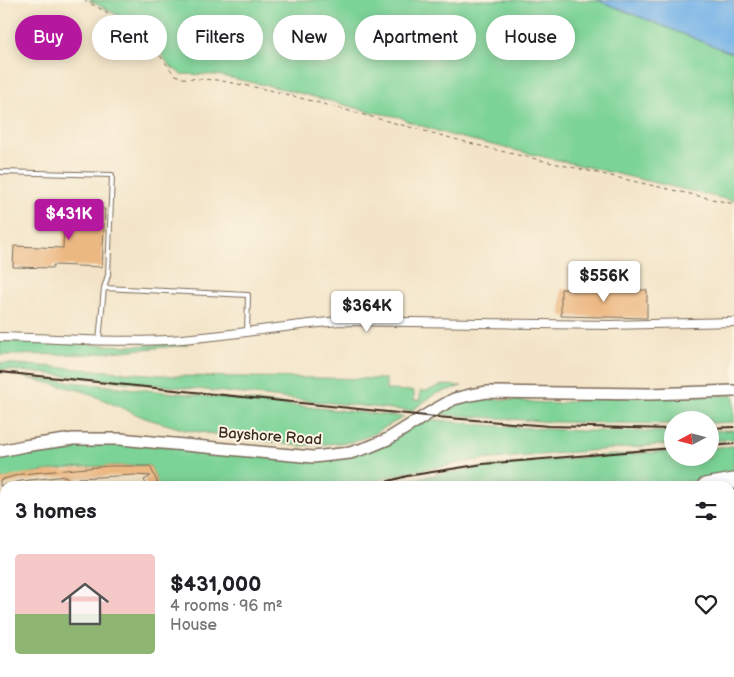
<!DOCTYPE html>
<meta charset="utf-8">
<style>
:root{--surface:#fff;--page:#f2f2f2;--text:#202124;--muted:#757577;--line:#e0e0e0;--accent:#b5179e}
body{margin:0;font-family:"Balsamiq Sans",sans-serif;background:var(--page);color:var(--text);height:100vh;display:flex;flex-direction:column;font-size:19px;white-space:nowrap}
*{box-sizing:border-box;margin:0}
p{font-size:16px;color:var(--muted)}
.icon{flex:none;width:28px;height:28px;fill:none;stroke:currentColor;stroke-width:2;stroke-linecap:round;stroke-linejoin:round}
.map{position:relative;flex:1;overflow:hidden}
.drawer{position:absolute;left:0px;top:481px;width:735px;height:196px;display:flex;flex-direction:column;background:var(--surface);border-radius:15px 15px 0 0;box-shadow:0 2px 12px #0003}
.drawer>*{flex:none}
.guide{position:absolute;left:15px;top:15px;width:705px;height:45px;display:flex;gap:10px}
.needle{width:32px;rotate:263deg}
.buttons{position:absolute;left:664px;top:411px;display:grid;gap:10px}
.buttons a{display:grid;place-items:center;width:55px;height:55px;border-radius:50%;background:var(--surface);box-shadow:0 2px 12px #0003;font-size:25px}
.price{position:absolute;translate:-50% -42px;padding:0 11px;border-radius:5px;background:#fff;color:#222;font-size:16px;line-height:32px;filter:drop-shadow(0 1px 2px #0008)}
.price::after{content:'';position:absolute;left:50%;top:30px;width:15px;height:11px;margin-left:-8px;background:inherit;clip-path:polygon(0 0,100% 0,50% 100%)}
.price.current{background:var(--accent);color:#fff}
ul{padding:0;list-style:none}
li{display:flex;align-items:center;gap:15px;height:125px;padding:0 15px}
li+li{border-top:1px solid var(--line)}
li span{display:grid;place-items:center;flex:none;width:140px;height:100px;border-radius:5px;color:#555}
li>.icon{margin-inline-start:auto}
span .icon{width:60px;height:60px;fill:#fffc;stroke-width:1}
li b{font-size:21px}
h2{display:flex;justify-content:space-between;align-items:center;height:60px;padding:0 15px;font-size:21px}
.chip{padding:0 18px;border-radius:22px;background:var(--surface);box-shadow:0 2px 12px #0003;font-size:18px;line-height:45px}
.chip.current{background:var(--accent);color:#fff}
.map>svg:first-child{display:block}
.green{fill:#7cd397;stroke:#5c7e5a}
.water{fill:#74b2e7;stroke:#586e82}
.building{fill:#ecb882}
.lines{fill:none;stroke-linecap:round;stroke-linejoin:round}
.lane-casing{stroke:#7b6b59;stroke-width:6}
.street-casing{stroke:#7b6b59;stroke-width:10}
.secondary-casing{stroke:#7b6b59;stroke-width:14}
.highway-casing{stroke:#7b6b59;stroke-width:18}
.path{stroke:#7b6b59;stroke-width:1;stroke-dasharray:4 4;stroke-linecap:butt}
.lane{stroke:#fff;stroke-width:4}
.street{stroke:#fff;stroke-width:8}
.secondary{stroke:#fff;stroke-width:11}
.highway{stroke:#fff;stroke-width:15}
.rail{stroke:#3b2a1e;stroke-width:2}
.labels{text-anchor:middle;stroke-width:4;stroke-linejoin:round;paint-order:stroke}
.street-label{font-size:15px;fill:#3b2a1e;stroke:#fcf5e5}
</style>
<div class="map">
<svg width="734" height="677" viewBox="0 0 734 677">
<rect width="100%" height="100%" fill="#fcf5e5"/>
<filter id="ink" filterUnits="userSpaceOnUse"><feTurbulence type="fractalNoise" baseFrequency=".02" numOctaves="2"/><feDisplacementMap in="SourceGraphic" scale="10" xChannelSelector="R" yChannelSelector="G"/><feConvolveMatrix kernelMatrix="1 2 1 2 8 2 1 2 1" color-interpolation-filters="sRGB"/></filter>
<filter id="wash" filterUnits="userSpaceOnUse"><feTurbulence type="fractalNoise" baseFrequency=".0096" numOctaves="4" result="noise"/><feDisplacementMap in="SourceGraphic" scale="20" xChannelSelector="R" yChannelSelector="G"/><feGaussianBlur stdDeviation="1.12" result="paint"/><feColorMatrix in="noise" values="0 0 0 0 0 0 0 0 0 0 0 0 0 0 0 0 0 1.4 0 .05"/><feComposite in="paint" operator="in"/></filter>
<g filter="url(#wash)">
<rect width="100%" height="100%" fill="#f3e4c7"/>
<path class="green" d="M 89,0 L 597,0 L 734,54 L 734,201 L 450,135 L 407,121 L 400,117 L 372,112 L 284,89 L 217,75 L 181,74 L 169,65 L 150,38 L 142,30 L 132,23 Z
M 0,341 L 129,346 L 187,343 L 187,345 L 88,354 L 0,355 Z
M 0,363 L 175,376 L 386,379 L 386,390 L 414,391 L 414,400 L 420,400 L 420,391 L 427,391 L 442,385 L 462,386 L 435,394 L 411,411 L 0,369 Z
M 23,377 L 404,417 L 369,436 L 352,442 L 300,446 L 186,430 L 145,418 L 83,391 Z
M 734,395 L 734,422 L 710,423 L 710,420 L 672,420 L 672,424 L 556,422 L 434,414 L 452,405 L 483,398 L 557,404 L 587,398 Z
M 427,419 L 496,426 L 580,431 L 672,432 L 672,444 L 478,460 L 408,472 L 358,486 L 159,486 L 150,466 C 100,465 48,467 0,480 L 0,457 L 56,447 L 137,444 L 323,460 Z
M 734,430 L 734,439 L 710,441 L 710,431 Z
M 734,446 L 734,474 L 662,486 L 382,486 C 477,463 575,458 672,451 L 672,458 L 710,458 L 710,448 Z
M 5,596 L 5,663 L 0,666 L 0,599 Z
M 5,672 L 100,673 L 92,677 L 0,677 L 0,675 Z"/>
<path class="water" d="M 597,0 L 734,0 L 734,54 Z"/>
<g id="blocks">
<path class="building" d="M 48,207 L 105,209 L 102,267 L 53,265 L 53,268 L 13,267 L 14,246 L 63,248 L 64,225 L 47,224 Z
M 561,289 L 647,290 L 647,318 L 561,316 Z
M 109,466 L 150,466 L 159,486 L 147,486 L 144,480 L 151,476 L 136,475 L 78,478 L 81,486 L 72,486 L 66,476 L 21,481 L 0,486 L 0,480 L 21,474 Z"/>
</g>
</g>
<g filter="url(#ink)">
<use href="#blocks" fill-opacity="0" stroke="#7b6b59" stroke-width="1"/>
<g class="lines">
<g class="lane-casing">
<path id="lane" d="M 0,172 L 112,175 L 108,275 L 104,288
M 99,341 L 104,288 L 248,295 L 247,333
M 0,595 L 5,592
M 640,672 L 649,677
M 416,677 L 430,672
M 542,677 L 555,674 L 563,677
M 725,677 L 734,674"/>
</g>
<g class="street-casing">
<path id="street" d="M 0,337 C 56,338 112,343 168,340 C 226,337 283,325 342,321 L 610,325 L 734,322"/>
</g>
<g class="secondary-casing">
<path id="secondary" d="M 0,451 L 24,446 L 73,439 L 120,439 L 313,457 L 350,453 L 369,447 L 388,439 L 436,409 L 454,399 L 470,395 L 487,392 L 650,394 L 734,391"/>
</g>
<g class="highway-casing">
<path id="highway" d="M 705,486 L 734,481
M 730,509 L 734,508
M 730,578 L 734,578
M 730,594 L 734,595
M 115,677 L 123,672
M 156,677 L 165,672"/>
</g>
<path class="path" d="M 84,0 L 134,27 L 145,36 L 174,74 L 182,78 L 217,80 L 274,91 L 496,150 L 734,204"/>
<use href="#lane" class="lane"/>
<use href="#street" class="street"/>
<use href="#secondary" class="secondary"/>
<use href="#highway" class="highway"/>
<path class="rail" d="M 0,372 L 436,417 L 549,426 L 672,429
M 710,428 L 734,427
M 710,446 L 734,444
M 371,486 L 407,476 L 483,464 L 672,448
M 0,671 L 5,668"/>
</g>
</g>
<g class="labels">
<g class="street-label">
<text transform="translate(270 436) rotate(4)" y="5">Bayshore Road</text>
</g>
</g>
</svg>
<div class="buttons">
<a><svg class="needle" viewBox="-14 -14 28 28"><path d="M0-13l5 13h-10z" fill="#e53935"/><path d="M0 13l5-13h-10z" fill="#757577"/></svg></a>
</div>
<b class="price current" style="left:69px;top:241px">$431K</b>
<b class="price" style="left:604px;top:303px">$556K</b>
<b class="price" style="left:367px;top:333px">$364K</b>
<div class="guide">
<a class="chip current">Buy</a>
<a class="chip">Rent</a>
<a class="chip">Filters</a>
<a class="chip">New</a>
<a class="chip">Apartment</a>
<a class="chip">House</a>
</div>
<section class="drawer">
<h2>3 homes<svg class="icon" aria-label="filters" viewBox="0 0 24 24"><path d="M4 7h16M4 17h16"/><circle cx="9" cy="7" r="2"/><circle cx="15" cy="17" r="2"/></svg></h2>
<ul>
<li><span style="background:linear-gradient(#f6c9c9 60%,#8fb573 0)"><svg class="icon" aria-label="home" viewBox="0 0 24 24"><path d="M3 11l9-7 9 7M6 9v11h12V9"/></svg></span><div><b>$431,000</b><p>4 rooms · 96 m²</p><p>House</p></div><svg class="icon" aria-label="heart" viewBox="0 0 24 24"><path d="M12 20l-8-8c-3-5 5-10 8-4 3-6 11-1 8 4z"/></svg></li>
</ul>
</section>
</div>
